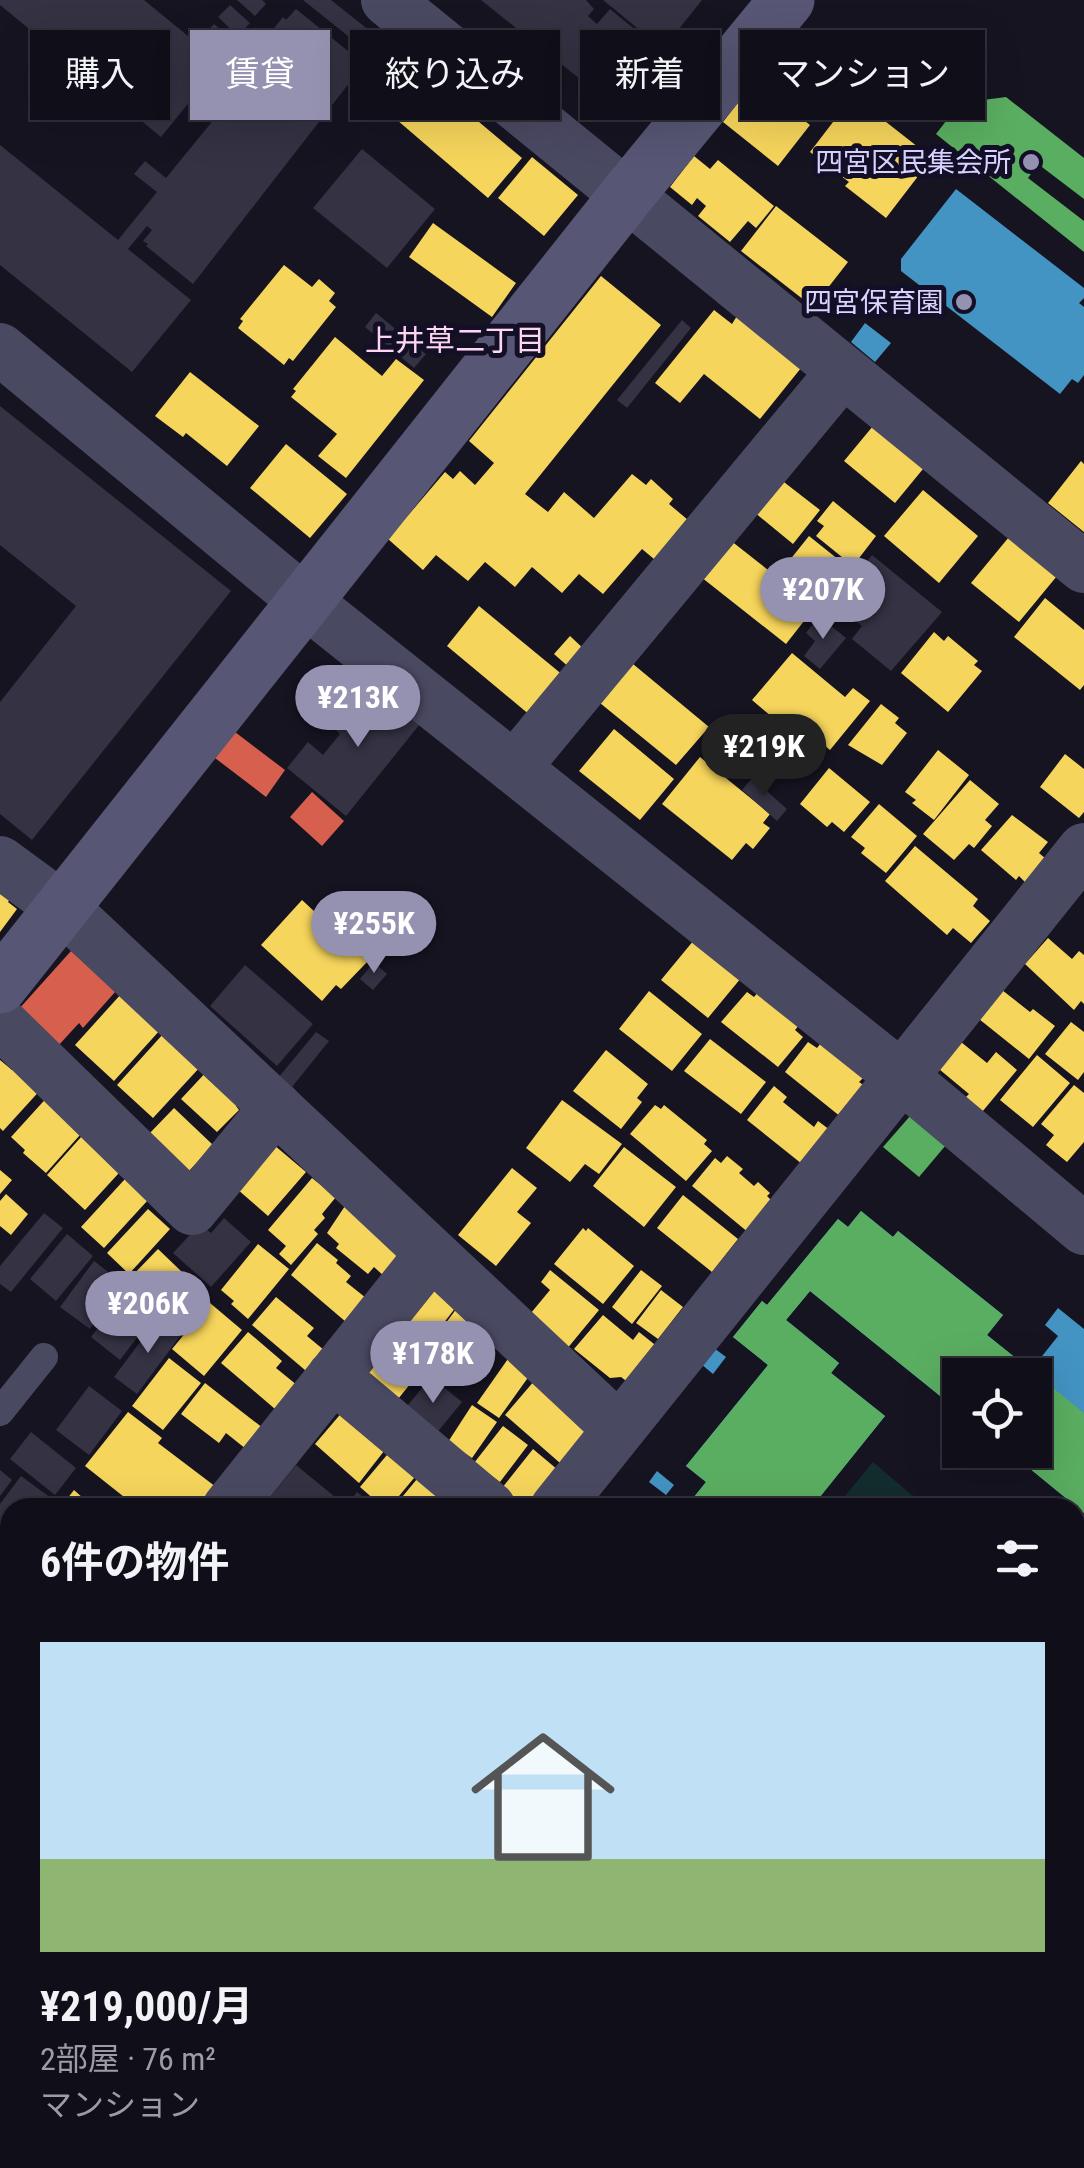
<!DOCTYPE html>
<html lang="ja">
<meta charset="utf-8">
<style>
:root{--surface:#100f19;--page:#1e1d26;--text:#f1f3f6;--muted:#9c9ca2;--line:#302f38;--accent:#9591b1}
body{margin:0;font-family:"Roboto Condensed","Noto Sans JP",sans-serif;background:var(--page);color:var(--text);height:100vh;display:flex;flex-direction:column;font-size:38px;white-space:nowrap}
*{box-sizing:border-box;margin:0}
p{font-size:32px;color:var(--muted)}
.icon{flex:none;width:55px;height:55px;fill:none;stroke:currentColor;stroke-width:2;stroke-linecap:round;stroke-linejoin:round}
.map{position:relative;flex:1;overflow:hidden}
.side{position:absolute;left:0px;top:1498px;width:1085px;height:672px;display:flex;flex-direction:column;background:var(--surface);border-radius:30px 30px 0 0;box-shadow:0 10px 40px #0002,0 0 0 2px var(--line)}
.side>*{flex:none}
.top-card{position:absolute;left:30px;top:30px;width:1025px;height:90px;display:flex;gap:20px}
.tools{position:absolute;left:942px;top:1358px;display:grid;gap:20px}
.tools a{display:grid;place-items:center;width:110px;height:110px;border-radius:0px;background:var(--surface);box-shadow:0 10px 40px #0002,0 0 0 2px var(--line);font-size:50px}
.price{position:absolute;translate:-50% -85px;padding:0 22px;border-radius:35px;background:var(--accent);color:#fff;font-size:32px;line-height:65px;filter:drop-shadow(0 2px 5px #0008)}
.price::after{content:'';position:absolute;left:50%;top:60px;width:30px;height:22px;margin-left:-15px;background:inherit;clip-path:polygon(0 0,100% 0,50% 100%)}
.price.selected{background:#222;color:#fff}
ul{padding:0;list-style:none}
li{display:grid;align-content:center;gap:20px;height:530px;padding:0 40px}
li+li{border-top:2px solid var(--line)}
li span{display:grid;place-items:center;height:310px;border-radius:0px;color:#555}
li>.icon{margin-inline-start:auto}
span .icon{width:180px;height:180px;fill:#fffc;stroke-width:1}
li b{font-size:42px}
h2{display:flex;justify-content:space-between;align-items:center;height:120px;padding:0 40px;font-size:42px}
.pill{padding:0 35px;border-radius:0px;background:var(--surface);box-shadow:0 10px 40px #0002,0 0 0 2px var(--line);font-size:35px;line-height:90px}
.pill.selected{background:var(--accent);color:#fff}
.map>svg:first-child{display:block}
.green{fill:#132c2d}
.homes{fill:#f6d55c}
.shops{fill:#d6604d}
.schools{fill:#4393c3}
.public{fill:#5aae61}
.building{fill:#343243}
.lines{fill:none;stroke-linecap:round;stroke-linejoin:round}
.lane{stroke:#4a4962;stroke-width:28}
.street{stroke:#4a4962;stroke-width:52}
.secondary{stroke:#575674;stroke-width:55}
.poi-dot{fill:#9591b1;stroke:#130f26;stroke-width:4}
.labels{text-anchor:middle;stroke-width:10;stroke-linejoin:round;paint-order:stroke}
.poi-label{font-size:28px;fill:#d9d4ff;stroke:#130f26;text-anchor:end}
.neighbourhood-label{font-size:30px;fill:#ffd6f0;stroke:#130f26}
</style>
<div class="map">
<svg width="1084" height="2168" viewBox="0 0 1084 2168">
<rect width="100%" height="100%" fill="#161421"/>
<path class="green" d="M 873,1462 L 926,1507 L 836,1507 Z
M 1075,1633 L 1084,1640 L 1084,1719 L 1075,1729 Z"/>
<path class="homes" d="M 789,35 L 846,80 L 815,120 L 758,76 Z
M 423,75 L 522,158 L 488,198 L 390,114 Z
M 754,82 L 810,125 L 778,166 L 723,122 Z
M 853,96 L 932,158 L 886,218 L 845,186 L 849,182 L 810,152 Z
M 694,156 L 710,169 L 718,160 L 774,206 L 756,228 L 748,221 L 730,242 L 698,216 L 706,206 L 697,198 L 692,205 L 670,187 Z
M 532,157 L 578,195 L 544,236 L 498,198 Z
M 776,206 L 848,262 L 813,307 L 741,251 Z
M 433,223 L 516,283 L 492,317 L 409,257 Z
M 284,265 L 312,287 L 319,279 L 335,293 L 329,301 L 336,307 L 293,361 L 289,358 L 284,365 L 238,328 L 243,321 L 240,319 Z
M 601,276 L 661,325 L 525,494 L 548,512 L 564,492 L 594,518 L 632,474 L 646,485 L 651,479 L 673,499 L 669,504 L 688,520 L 654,559 L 642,549 L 603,594 L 579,574 L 562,593 L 532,567 L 515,587 L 485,562 L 468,581 L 436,555 L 423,570 L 388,539 L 445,472 L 453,479 L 460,471 L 475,485 L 494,463 L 469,441 Z
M 714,310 L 732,324 L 737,316 L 801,368 L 760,419 L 704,374 L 680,403 L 655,383 Z
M 335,337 L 382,376 L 396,359 L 424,380 L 346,478 L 318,456 L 337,434 L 291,397 L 296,391 L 293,389 Z
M 190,372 L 259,426 L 227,466 L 186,433 L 183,437 L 155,416 Z
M 873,426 L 923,469 L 895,503 L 844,461 Z
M 286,444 L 347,494 L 310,538 L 250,488 Z
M 1081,461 L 1084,464 L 1084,532 L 1048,503 Z
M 780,479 L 820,510 L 793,544 L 754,512 Z
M 923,490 L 978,536 L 939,583 L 884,536 Z
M 833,501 L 876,536 L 853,566 L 816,536 L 824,526 L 817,521 Z
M 809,536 L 849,568 L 825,598 L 785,566 Z
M 1009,537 L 1057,576 L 1019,622 L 971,583 Z
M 730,540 L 815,607 L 786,644 L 701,577 Z
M 1045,598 L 1084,630 L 1084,685 L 1080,690 L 1014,637 Z
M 479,606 L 564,676 L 531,716 L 447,646 Z
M 934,632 L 944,641 L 948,636 L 978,661 L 974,665 L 982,671 L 948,712 L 901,673 Z
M 570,636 L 586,651 L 571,669 L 554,654 Z
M 792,653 L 845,697 L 853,688 L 870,701 L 830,750 L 786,714 L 778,722 L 752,700 Z
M 633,664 L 709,727 L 676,765 L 600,703 Z
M 881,704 L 899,718 L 895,723 L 907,733 L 882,765 L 848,745 Z
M 614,729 L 674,779 L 640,820 L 579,771 Z
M 938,750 L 969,775 L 934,820 L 912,803 L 916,800 L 905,792 Z
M 1065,754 L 1084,769 L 1084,812 L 1079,818 L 1040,787 Z
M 700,757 L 770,814 L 763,823 L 770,828 L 753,849 L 746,843 L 732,860 L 662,804 Z
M 829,768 L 870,802 L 844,832 L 832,822 L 827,827 L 800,804 Z
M 970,780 L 999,804 L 985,820 L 992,826 L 974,848 L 969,844 L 954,860 L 923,834 Z
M 879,804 L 917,836 L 886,873 L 861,853 L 865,848 L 851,837 Z
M 1012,815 L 1048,842 L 1039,853 L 1046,859 L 1026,883 L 1019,876 L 1016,880 L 981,850 Z
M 915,846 L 978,899 L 973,906 L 990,921 L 971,943 L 953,928 L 947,935 L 885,881 Z
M 0,885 L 13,895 L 8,902 L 17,909 L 0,932 Z
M 302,900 L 368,961 L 341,989 L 336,985 L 322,1001 L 261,945 Z
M 1048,938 L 1072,959 L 1079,951 L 1084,955 L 1084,1004 L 1081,1001 L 1074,1010 L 1025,964 Z
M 694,940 L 741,978 L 708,1018 L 661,980 Z
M 1002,990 L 1030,1012 L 1033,1009 L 1055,1026 L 1029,1059 L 979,1019 Z
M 649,991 L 702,1034 L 672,1071 L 619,1029 Z
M 759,991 L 800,1024 L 795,1030 L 803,1037 L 778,1067 L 721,1022 L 747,992 L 754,997 Z
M 122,993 L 161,1029 L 114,1081 L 75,1045 Z
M 1071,1022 L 1084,1032 L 1084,1072 L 1078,1080 L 1045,1054 Z
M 164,1033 L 201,1066 L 153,1118 L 117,1085 Z
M 710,1039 L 766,1082 L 741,1114 L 684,1071 Z
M 808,1042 L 817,1048 L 821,1043 L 864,1077 L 859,1082 L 866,1087 L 841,1117 L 785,1072 Z
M 961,1042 L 987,1063 L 996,1052 L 1017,1070 L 982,1112 L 965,1098 L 969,1094 L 939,1069 Z
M 606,1050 L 648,1084 L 637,1098 L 642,1102 L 621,1129 L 573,1091 Z
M 1037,1055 L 1070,1083 L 1033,1127 L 1000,1100 Z
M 0,1060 L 12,1070 L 19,1063 L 44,1086 L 3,1131 L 0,1128 Z
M 209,1069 L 242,1099 L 236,1106 L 239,1110 L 217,1132 L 181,1099 Z
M 1074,1085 L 1084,1093 L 1084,1142 L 1067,1162 L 1046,1145 L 1054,1135 L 1041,1124 Z
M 774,1086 L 787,1097 L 783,1102 L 814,1127 L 818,1121 L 830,1130 L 802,1164 L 747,1120 Z
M 51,1093 L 88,1126 L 46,1173 L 23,1153 L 25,1150 L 11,1137 Z
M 562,1100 L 622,1144 L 599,1174 L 585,1164 L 570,1182 L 526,1148 Z
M 655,1105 L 661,1109 L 664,1105 L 707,1140 L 704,1144 L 712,1151 L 686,1181 L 630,1134 Z
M 174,1108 L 213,1145 L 189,1171 L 148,1135 Z
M 90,1127 L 129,1162 L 85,1210 L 47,1175 Z
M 274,1145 L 306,1172 L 268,1216 L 237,1189 Z
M 624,1147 L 676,1187 L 644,1227 L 593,1186 Z
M 727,1156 L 743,1169 L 739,1173 L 754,1186 L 758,1182 L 770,1193 L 767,1196 L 774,1203 L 749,1233 L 692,1186 L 715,1158 L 721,1163 Z
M 512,1168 L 537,1188 L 517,1212 L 531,1223 L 496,1266 L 458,1235 Z
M 0,1170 L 12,1180 L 0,1194 Z
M 312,1178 L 336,1197 L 322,1214 L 325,1218 L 314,1230 L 318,1234 L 291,1265 L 279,1254 L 286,1246 L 268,1230 Z
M 125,1179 L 148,1200 L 104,1248 L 81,1227 Z
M 6,1194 L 28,1214 L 11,1235 L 0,1226 L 0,1201 Z
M 683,1195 L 738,1239 L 712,1272 L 657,1228 Z
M 345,1206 L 404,1255 L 385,1277 L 374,1267 L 368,1274 L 336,1248 L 339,1244 L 327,1233 Z
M 148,1209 L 170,1229 L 129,1274 L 107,1253 Z
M 583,1228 L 586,1231 L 588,1228 L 634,1266 L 603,1304 L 554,1264 Z
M 317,1243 L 338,1260 L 336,1263 L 351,1276 L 346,1282 L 366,1298 L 346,1322 L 291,1275 Z
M 258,1244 L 289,1269 L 248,1319 L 231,1304 L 234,1301 L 221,1290 Z
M 158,1249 L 206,1295 L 186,1316 L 174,1304 L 165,1313 L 130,1278 Z
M 550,1270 L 599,1310 L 566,1350 L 526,1319 L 550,1290 L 541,1282 Z
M 641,1270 L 662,1286 L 632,1324 L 612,1307 Z
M 429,1285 L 456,1307 L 417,1358 L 389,1337 Z
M 661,1290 L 683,1307 L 658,1339 L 636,1323 Z
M 276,1297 L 314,1328 L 307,1336 L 330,1355 L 312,1376 L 252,1325 Z
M 210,1303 L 242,1330 L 204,1376 L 172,1349 Z
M 457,1308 L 482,1326 L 451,1369 L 425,1351 Z
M 603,1315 L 633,1340 L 639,1332 L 659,1348 L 629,1383 L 621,1377 L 610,1378 L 574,1349 Z
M 248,1332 L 282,1361 L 276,1368 L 303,1390 L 275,1409 L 221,1363 Z
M 390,1341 L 423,1368 L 394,1404 L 366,1371 Z
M 510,1356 L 532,1372 L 499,1418 L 477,1403 Z
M 169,1358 L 201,1383 L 163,1430 L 132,1406 Z
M 535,1380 L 591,1427 L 560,1463 L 505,1415 Z
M 205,1383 L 268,1432 L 251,1453 L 226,1433 L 219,1443 L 181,1414 Z
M 472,1405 L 497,1422 L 472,1458 L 448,1442 Z
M 344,1410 L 388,1446 L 359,1483 L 315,1444 Z
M 128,1412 L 162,1438 L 158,1443 L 220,1490 L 206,1508 L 197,1501 L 192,1508 L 138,1508 L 85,1466 Z
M 503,1426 L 528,1445 L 500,1482 L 474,1463 Z
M 392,1449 L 419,1472 L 389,1508 L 384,1508 L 360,1487 Z
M 533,1449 L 558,1470 L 534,1501 L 521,1503 L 502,1488 Z
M 422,1473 L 449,1495 L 438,1508 L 393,1508 Z
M 74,1490 L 94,1508 L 60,1508 Z
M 0,1632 L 10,1640 L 10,1714 L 0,1706 Z
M 0,1795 L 10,1802 L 10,1816 L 0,1829 Z
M 0,1881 L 10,1889 L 10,1913 L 0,1926 Z
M 1084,1902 L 1084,1970 L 1081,1973 L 1075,1968 L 1075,1904 Z
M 10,1946 L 10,2003 L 0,1994 L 0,1957 Z
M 1084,1975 L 1084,1995 L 1075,1987 Z
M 1075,1992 L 1084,2000 L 1084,2010 L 1075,2019 Z
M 1084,2014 L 1084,2073 L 1082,2075 L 1075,2068 L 1075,2024 Z
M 1075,2107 L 1084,2115 L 1084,2168 L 1057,2168 L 1048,2160 L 1075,2160 Z
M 0,2142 L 10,2150 L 0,2164 Z
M 873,2160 L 912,2160 L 921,2168 L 866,2168 Z
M 957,2160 L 1008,2160 L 1016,2168 L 948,2168 Z"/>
<path class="shops" d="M 235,732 L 285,770 L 266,797 L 215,758 Z
M 312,792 L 344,821 L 322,846 L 290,817 Z
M 71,951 L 116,991 L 83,1028 L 79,1023 L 58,1046 L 18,1010 Z"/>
<path class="schools" d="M 956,189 L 1084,288 L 1084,298 L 1079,303 L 1084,307 L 1084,375 L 1078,383 L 1072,379 L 1060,394 L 901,271 L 901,259 Z
M 865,323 L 891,343 L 875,362 L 851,342 Z
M 861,1211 L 893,1237 L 898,1231 L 1003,1315 L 987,1335 L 1031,1370 L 1058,1336 L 1045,1325 L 1058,1308 L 1084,1329 L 1084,1513 L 1007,1450 L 1035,1450 L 1035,1375 L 960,1375 L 960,1412 L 810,1291 L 786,1320 L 839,1363 L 831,1373 L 885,1416 L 811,1508 L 707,1508 L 694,1497 L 706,1482 L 686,1466 L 768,1365 L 733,1337 L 762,1301 L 767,1305 L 838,1219 L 848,1227 Z
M 714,1348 L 726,1357 L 713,1374 L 701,1364 Z
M 657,1471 L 674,1485 L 666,1495 L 649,1482 Z
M 624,1496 L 638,1508 L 615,1508 Z
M 681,2160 L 732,2160 L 725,2168 L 690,2168 Z"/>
<path class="public" d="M 1006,97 L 1084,158 L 1084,199 L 1038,164 L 1028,178 L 1084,221 L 1084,252 L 936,134 L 960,103 Z
M 911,1115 L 946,1145 L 919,1177 L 883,1147 Z
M 861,1211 L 893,1237 L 898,1231 L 1003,1315 L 987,1335 L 1084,1413 L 1084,1513 L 1007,1450 L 1035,1450 L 1035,1375 L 960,1375 L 960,1412 L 810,1291 L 786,1320 L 839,1363 L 831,1373 L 885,1416 L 811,1508 L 707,1508 L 694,1497 L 706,1482 L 686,1466 L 768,1365 L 733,1337 L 762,1301 L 767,1305 L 838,1219 L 848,1227 Z"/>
<path class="building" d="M 0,0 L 144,0 L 221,63 L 161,137 L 0,5 Z
M 237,0 L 262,0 L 266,4 L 255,16 Z
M 303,0 L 331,0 L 399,54 L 388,68 Z
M 481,0 L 586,0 L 594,9 L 588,16 L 597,24 L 610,9 L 661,51 L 643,73 L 633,64 L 605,99 Z
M 603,0 L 702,0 L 663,49 Z
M 230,5 L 250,23 L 238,36 L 218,17 Z
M 296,9 L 364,64 L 193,284 L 146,246 L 148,244 L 143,241 L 152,230 L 147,226 L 128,249 L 191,300 L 132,372 L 0,265 L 0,145 L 118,240 L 157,192 L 134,174 L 145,161 L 166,178 L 224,107 L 205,92 L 225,67 L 242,79 L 263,53 L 258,48 L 283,17 L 286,20 Z
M 214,24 L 234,41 L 222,54 L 202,37 Z
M 960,65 L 972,74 L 950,103 L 938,94 Z
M 362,149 L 435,209 L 387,268 L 313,208 Z
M 376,313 L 426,354 L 414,368 L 365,327 Z
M 682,320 L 691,328 L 627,408 L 617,400 Z
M 0,406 L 231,591 L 32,840 L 0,814 L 0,702 L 76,606 L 0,545 Z
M 872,555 L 942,612 L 891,671 L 852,639 L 862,626 L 833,603 Z
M 819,616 L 846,638 L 820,669 L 804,656 L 815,641 L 806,633 Z
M 382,685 L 424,719 L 346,816 L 287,768 L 308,742 L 323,755 L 340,734 L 334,728 L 356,701 L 364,707 Z
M 752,778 L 787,809 L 777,821 L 742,790 Z
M 374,962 L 387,974 L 373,990 L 360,979 Z
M 245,965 L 313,1024 L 277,1066 L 210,1006 Z
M 316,1032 L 329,1041 L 292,1087 L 278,1078 Z
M 44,1213 L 63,1228 L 11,1292 L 0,1284 L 0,1266 Z
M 224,1218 L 251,1242 L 211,1287 L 173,1253 L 200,1224 L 211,1233 Z
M 67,1234 L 93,1256 L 56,1301 L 30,1279 Z
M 94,1261 L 124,1284 L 90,1329 L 60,1307 Z
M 125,1291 L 155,1314 L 120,1360 L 91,1337 Z
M 158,1318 L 181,1335 L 137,1394 L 114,1377 Z
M 431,1377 L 462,1402 L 435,1435 L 404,1410 Z
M 89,1386 L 122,1411 L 89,1455 L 56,1430 Z
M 31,1432 L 76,1468 L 55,1495 L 10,1459 Z
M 296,1465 L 340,1501 L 334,1508 L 285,1508 L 271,1496 Z
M 0,1470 L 12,1480 L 0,1496 Z
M 21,1476 L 51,1498 L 44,1508 L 10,1508 L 10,1540 L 0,1532 L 0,1504 Z
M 357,1492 L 376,1508 L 345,1508 Z
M 0,2032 L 10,2040 L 10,2102 L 0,2094 Z
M 193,2160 L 381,2160 L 390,2168 L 203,2168 Z
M 492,2160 L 524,2160 L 516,2168 L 501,2168 Z"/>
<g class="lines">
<path class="lane" d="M 0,1412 L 44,1357
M 542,2168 L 549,2160"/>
<path class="street" d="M 387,0 L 1084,567
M 0,349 L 306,602 L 902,1077 L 1084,1229
M 514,768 L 843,371
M 0,862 L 64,909 L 619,1429
M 0,1022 L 192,1209 L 276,1107
M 333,1376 L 490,1508
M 228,1508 L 431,1254
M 556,1508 L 1084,849
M 0,1582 L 10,1592
M 586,2160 L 594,2168
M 29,2168 L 35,2160"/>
<path class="secondary" d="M 0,986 L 627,195 L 787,0
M 1075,1853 L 1084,1842
M 824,2168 L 831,2160"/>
</g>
<g class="poi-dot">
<circle cx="1031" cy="162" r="10"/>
<circle cx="964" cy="302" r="10"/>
</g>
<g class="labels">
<g class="poi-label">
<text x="1011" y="172">四宮区民集会所</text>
<text x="944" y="312">四宮保育園</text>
</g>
<g class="neighbourhood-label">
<text x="455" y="351">上井草二丁目</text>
</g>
</g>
</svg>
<div class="tools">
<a><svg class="icon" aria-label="locate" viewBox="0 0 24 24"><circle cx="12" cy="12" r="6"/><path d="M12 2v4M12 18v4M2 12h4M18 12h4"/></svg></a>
</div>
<b class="price" style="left:823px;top:642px">¥207K</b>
<b class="price" style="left:358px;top:750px">¥213K</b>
<b class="price selected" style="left:764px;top:799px">¥219K</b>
<b class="price" style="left:374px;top:976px">¥255K</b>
<b class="price" style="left:148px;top:1356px">¥206K</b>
<b class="price" style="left:433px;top:1406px">¥178K</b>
<div class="top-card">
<a class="pill">購入</a>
<a class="pill selected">賃貸</a>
<a class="pill">絞り込み</a>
<a class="pill">新着</a>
<a class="pill">マンション</a>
</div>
<section class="side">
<h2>6件の物件<svg class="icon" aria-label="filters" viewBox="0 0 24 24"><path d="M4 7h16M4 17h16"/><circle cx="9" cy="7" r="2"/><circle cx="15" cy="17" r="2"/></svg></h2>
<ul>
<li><span style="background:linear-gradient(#bfe0f5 70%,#8fb573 0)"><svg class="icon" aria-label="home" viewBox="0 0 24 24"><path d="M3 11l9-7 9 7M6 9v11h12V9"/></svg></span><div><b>¥219,000/月</b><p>2部屋 · 76 m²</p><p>マンション</p></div></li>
</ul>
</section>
</div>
